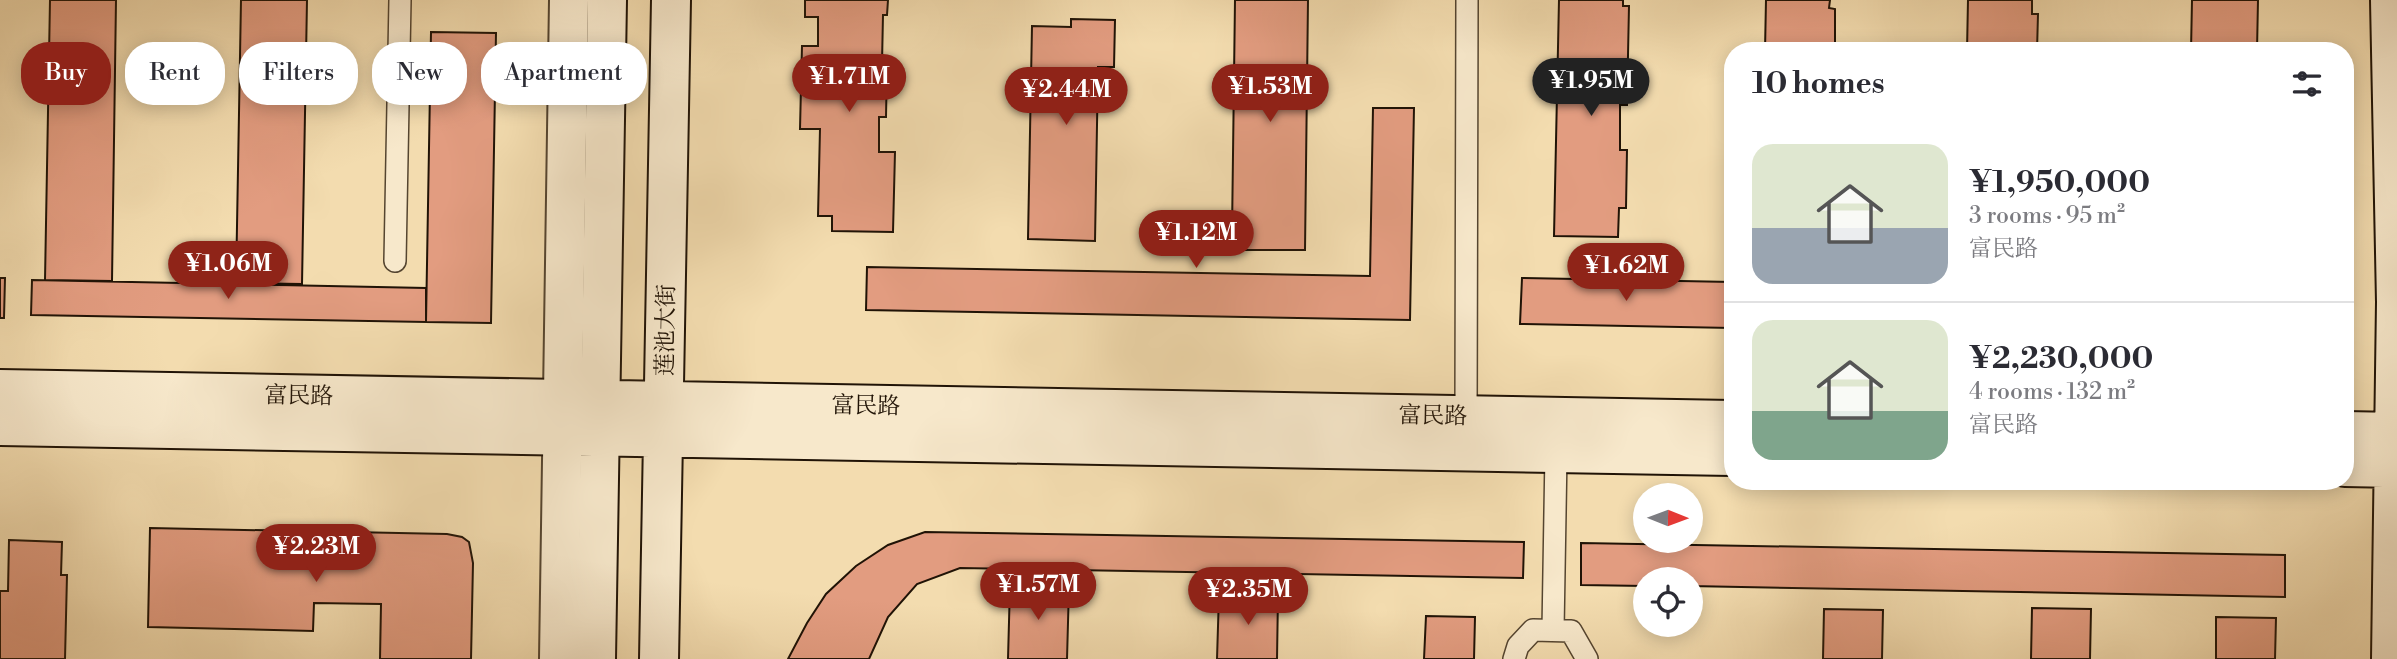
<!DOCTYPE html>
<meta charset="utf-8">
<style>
:root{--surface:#fff;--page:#f2f2f3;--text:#2b2b33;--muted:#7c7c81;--line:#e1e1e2;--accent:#8f2418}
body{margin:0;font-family:"Libre Bodoni","Noto Serif SC",serif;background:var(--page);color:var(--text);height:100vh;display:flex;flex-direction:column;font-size:26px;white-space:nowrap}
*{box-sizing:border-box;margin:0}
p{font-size:23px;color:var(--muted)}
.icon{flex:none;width:38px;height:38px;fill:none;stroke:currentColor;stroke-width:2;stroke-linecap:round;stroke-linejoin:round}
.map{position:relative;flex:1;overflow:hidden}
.sheet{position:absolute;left:1724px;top:42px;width:630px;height:448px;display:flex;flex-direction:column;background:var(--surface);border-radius:28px;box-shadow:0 4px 18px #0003}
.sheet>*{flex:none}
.guide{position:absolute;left:21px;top:42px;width:665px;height:63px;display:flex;gap:14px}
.needle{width:46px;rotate:91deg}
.fabs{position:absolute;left:1633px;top:483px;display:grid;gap:14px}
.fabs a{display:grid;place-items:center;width:70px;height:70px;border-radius:50%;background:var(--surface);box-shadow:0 4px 18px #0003;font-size:35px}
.price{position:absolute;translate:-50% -60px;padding:0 16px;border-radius:24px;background:var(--accent);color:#fff;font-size:23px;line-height:46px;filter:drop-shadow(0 2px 4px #0008)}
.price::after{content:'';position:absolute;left:50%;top:42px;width:21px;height:16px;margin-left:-10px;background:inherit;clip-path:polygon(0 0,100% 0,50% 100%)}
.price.active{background:#222;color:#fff}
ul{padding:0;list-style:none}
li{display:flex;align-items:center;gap:21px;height:175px;padding:0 28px}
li+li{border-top:2px solid var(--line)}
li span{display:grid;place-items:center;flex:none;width:196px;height:140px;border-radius:21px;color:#555}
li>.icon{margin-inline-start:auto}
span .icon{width:84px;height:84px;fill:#fffc;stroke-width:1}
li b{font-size:30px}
h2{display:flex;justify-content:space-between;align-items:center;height:84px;padding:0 28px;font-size:30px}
.tag{padding:0 24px;border-radius:28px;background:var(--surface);box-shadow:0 4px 18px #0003;font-size:24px;line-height:63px}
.tag.active{background:var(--accent);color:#fff}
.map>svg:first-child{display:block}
.building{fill:#e29c80;stroke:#201306;stroke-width:2}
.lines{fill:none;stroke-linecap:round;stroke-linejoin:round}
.lane-casing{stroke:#554530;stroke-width:24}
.street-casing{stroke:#554530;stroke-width:42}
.secondary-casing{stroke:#201306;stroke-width:42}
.lane{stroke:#f7e8cb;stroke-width:21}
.street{stroke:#f7e8cb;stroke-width:38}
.secondary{stroke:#f7e8cb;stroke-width:38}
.labels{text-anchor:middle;stroke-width:5;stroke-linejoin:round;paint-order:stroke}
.street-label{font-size:23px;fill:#201306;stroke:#f7e8cb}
</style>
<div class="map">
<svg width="2397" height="659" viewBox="0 0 2397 659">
<rect width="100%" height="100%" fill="#f3dcaf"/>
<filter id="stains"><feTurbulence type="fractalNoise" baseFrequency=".00286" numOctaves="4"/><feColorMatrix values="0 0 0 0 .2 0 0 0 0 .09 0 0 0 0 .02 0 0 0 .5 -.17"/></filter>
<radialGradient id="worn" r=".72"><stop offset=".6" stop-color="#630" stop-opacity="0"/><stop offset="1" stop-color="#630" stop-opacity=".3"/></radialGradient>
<path class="building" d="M 50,0 L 116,0 L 112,281 L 45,280 Z
M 241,0 L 307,0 L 302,284 L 236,283 Z
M 805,0 L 888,0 L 887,15 L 883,15 L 882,63 L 887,63 L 886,117 L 879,117 L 879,152 L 895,152 L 893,232 L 832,231 L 832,216 L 818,216 L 820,129 L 800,129 L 802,46 L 818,46 L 818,17 L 805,17 Z
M 1235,0 L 1308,0 L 1305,250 L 1242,250 L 1242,232 L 1232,232 Z
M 1559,0 L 1623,0 L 1623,6 L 1629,6 L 1627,105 L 1620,105 L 1620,150 L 1627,150 L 1626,208 L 1619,208 L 1618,237 L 1554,236 Z
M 1766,0 L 1830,0 L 1829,8 L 1835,9 L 1835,51 L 1765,51 Z
M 1968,0 L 2032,0 L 2032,14 L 2038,14 L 2037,51 L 1967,51 Z
M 2192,0 L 2258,0 L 2257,51 L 2191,51 Z
M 1071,19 L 1115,20 L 1114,67 L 1098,67 L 1095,241 L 1028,239 L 1032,26 L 1071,27 Z
M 431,32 L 496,33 L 491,323 L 426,322 Z
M 1373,108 L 1414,108 L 1410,320 L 866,310 L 867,267 L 1370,276 Z
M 0,278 L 5,278 L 4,318 L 0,318 Z
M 1522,278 L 1732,282 L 1732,328 L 1520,324 Z
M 32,280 L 426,288 L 426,322 L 31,315 Z
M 150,528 L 447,534 L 462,537 L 469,542 L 473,563 L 471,659 L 380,659 L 381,604 L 314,603 L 313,631 L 148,627 Z
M 925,532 L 1524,542 L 1523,578 L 960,568 L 917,584 L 888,617 L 869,659 L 788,659 L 807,623 L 826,594 L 856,566 L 888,545 Z
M 9,540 L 62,542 L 61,575 L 67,575 L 65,659 L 0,659 L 0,591 L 8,591 Z
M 1581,543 L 2285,555 L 2285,597 L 1690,586 L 1690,579 L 1645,579 L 1645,586 L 1581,585 Z
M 1010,585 L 1069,586 L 1067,659 L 1008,659 Z
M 1219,594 L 1278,595 L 1277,659 L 1217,659 Z
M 2032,608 L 2091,609 L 2090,659 L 2031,659 Z
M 1824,609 L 1883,610 L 1882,659 L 1823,659 Z
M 1426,616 L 1475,617 L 1474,659 L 1424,659 Z
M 2216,617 L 2276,618 L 2275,659 L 2216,659 Z"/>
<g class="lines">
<g class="lane-casing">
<path id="lane" d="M 395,261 L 400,0
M 1466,416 L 1467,0
M 1553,630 L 1556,453
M 1514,659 L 1518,646 L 1533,630 L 1571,631 L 1587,659"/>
</g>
<g class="street-casing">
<path id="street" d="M 559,659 L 569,0"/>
</g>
<g class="secondary-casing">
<path id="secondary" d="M 2390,0 L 2396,302 L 2391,659
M 0,389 L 1732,420
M 0,426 L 1732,456
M 2345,431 L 2397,432
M 2345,467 L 2397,468
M 596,659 L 607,0
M 659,659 L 671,0"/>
</g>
<use href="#lane" class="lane"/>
<use href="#street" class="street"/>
<use href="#secondary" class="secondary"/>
</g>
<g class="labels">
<g class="street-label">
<text transform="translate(665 330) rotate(-89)" y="8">莲池大街</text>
<text transform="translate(299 395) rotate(1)" y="8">富民路</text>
<text transform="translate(866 405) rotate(1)" y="8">富民路</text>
<text transform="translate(1433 415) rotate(1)" y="8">富民路</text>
</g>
</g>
<rect width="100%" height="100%" filter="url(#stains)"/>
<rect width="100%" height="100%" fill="url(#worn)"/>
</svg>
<div class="fabs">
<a><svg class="needle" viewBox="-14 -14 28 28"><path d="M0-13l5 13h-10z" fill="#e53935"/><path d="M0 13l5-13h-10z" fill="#7c7c81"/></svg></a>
<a><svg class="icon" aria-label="locate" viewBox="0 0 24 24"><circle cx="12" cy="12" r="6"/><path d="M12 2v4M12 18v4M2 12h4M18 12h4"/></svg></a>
</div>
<b class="price" style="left:849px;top:114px">¥1.71M</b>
<b class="price active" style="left:1591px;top:118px">¥1.95M</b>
<b class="price" style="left:1270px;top:124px">¥1.53M</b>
<b class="price" style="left:1066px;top:127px">¥2.44M</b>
<b class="price" style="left:1196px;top:270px">¥1.12M</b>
<b class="price" style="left:228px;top:301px">¥1.06M</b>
<b class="price" style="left:1626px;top:303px">¥1.62M</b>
<b class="price" style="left:316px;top:584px">¥2.23M</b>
<b class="price" style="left:1038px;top:622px">¥1.57M</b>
<b class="price" style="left:1248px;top:627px">¥2.35M</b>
<div class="guide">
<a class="tag active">Buy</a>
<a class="tag">Rent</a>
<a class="tag">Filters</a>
<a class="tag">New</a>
<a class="tag">Apartment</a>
</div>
<section class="sheet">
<h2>10 homes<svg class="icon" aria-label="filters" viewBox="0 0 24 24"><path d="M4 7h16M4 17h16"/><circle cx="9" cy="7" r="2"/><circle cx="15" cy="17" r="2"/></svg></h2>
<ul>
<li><span style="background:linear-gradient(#dfe7d0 60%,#9aa5b1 0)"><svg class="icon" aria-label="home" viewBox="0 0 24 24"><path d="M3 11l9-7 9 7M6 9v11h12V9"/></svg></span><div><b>¥1,950,000</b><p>3 rooms · 95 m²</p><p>富民路</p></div></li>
<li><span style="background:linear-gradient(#dfe7d0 65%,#7fa58c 0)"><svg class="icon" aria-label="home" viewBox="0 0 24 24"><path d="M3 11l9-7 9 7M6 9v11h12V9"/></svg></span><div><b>¥2,230,000</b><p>4 rooms · 132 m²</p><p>富民路</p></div></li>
</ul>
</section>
</div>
